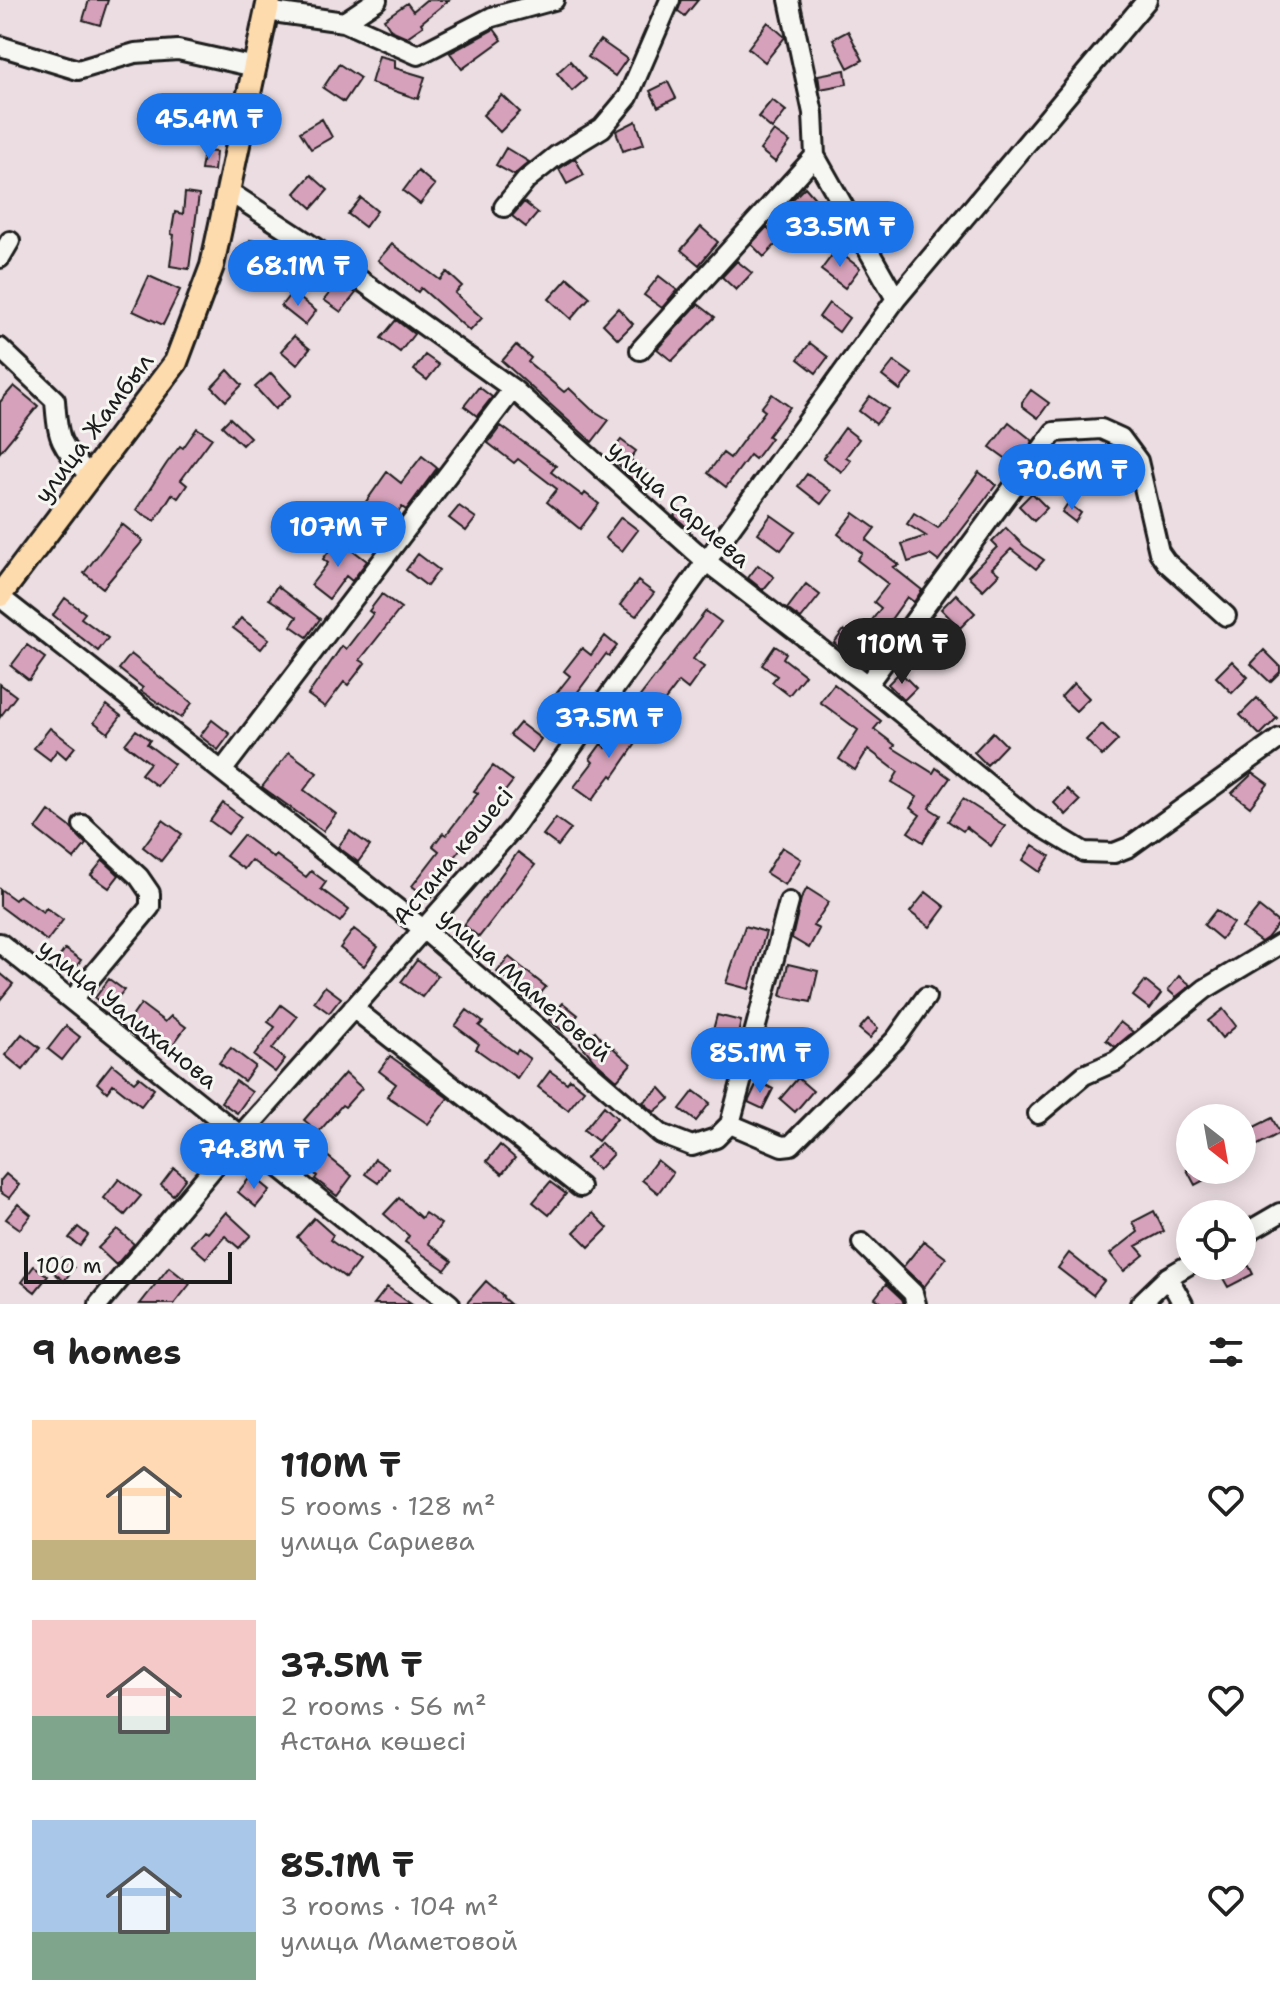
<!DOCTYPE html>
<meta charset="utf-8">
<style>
:root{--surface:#fff;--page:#f2f2f2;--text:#222;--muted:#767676;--accent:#1a73e8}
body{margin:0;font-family:"Shantell Sans",sans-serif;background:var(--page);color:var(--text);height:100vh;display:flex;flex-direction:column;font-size:30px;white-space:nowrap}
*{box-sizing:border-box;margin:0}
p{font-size:26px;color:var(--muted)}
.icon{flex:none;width:44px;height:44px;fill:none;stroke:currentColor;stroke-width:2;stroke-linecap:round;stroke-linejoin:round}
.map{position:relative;height:1304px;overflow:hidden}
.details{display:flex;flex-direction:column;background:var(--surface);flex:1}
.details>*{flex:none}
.needle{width:52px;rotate:149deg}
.tools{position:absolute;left:1176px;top:1104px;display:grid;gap:16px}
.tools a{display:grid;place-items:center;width:80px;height:80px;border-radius:50%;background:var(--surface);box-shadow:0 4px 20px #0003;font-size:40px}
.scale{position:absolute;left:24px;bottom:20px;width:208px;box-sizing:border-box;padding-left:8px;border:4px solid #1c1c1c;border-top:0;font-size:22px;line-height:28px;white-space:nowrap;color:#1c1c1c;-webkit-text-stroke:6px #f6f6f2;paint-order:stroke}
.price{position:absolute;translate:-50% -68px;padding:0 18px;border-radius:28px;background:var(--accent);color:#fff;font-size:26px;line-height:52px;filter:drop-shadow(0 2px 4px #0008)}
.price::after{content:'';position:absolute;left:50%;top:48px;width:24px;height:18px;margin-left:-12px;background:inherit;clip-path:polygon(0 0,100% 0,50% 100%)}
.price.active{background:#222;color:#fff}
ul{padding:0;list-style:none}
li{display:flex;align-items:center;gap:24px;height:200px;padding:0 32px}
li span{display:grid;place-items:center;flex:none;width:224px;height:160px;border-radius:0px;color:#555}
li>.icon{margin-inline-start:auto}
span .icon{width:96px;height:96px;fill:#fffc;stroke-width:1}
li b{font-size:34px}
h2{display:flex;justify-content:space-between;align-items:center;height:96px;padding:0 32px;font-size:34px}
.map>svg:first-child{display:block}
.building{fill:#d6a2bb;stroke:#1c1c1c;stroke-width:2}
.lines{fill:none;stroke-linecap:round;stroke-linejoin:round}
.minor-casing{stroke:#1c1c1c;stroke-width:24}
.major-casing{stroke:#1c1c1c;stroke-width:28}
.minor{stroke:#f6f6f2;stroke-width:18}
.major{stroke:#fedbac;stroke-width:22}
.labels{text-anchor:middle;stroke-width:6;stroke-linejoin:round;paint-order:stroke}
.street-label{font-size:24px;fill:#1c1c1c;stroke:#f6f6f2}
</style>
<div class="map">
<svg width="1280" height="1304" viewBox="0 0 1280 1304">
<rect width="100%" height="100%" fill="#ecdde2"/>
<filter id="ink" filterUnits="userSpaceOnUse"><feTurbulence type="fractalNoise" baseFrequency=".0125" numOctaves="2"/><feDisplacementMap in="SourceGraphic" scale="16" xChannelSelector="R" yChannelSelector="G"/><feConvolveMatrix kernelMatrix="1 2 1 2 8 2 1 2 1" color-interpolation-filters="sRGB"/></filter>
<g filter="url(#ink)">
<path class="building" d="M 89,0 L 108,0 L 100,25 L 83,20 Z
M 426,0 L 449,0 L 421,23 L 423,26 L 407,37 L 391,30 L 384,19 L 407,3 L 413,11 Z
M 682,0 L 698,0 L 685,16 L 678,11 Z
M 768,22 L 785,37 L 765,62 L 748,48 Z
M 494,29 L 502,40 L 462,69 L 450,53 Z
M 848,31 L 863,60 L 848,68 L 833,39 Z
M 600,40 L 627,59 L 615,76 L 588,57 Z
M 379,56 L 395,60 L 395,68 L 425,77 L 418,99 L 371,83 Z
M 570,61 L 586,79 L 572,91 L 557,73 Z
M 339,64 L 360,78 L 344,102 L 323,88 Z
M 845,70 L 847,84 L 820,89 L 818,75 Z
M 668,82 L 676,98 L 658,107 L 650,91 Z
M 502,95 L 520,112 L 500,132 L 483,115 Z
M 197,96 L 217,98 L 214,124 L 194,121 Z
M 772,100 L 786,111 L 772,129 L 758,117 Z
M 322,119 L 332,137 L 311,149 L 300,132 Z
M 636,121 L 644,144 L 623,151 L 616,131 Z
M 774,131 L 790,142 L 775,162 L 760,150 Z
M 506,148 L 529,162 L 514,175 L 496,165 Z
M 204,151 L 216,152 L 214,171 L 201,170 Z
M 575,158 L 584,175 L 567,184 L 559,169 Z
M 418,171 L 435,185 L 420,204 L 403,191 Z
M 311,175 L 328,190 L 312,208 L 295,193 Z
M 805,187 L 819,203 L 801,218 L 789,203 Z
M 185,193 L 199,195 L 189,269 L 170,266 L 174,235 L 171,234 L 175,212 L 183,214 Z
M 361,198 L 377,211 L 365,227 L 348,214 Z
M 524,202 L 538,213 L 526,227 L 512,216 Z
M 701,227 L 718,242 L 699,265 L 681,250 Z
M 767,227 L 780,240 L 764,257 L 751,244 Z
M 250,240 L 268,243 L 264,266 L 246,262 Z
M 392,244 L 440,280 L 447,272 L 462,286 L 455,293 L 482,318 L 470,331 L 421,288 L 418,292 L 378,260 Z
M 836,250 L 860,268 L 845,288 L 821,270 Z
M 737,261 L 752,273 L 736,290 L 722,277 Z
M 149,276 L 180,290 L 163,325 L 133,311 Z
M 659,276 L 677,290 L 662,308 L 644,295 Z
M 568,278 L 590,297 L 571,319 L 549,299 Z
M 339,281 L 356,293 L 341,312 L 324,300 Z
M 292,292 L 316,311 L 305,325 L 281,306 Z
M 829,303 L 849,318 L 839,332 L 819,317 Z
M 698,304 L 715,317 L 672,361 L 657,349 Z
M 618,308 L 633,324 L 618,339 L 603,324 Z
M 396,320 L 414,334 L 400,352 L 381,338 Z
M 294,336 L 310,349 L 297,365 L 281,351 Z
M 810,343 L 828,357 L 816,373 L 798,359 Z
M 516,345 L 531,358 L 528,362 L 564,392 L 569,388 L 591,409 L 609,420 L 592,442 L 502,361 Z
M 425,355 L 439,365 L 427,380 L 414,370 Z
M 894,361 L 912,374 L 900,390 L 882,376 Z
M 228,370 L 242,385 L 226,401 L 212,387 Z
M 271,373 L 291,395 L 275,409 L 255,387 Z
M 14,386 L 38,406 L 0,452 L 0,402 Z
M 479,387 L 492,397 L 477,416 L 464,406 Z
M 1031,390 L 1049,403 L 1038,418 L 1022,406 L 1022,402 Z
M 772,394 L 790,407 L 768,436 L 771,438 L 755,459 L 750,455 L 726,487 L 708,473 L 723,453 L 730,458 L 765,411 L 761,408 Z
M 870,396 L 888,409 L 876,424 L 859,411 Z
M 230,418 L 250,437 L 242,445 L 222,426 Z
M 1009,422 L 1033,441 L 1015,465 L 990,447 Z
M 501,426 L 556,466 L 551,472 L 583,496 L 585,493 L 599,504 L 580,529 L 547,502 L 557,489 L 518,459 L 514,463 L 488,443 Z
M 197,428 L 212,438 L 181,480 L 187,485 L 178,498 L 172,494 L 155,521 L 136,510 L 167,463 L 180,446 L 183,448 Z
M 845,428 L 859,439 L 846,457 L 851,460 L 842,472 L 823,458 Z
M 621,440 L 636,451 L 630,459 L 651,475 L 642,488 L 625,473 L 626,471 L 608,457 Z
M 1058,450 L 1071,463 L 1058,476 L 1046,463 Z
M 422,456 L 437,468 L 406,510 L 402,507 L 378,539 L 353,520 L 387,472 L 401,483 Z
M 979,472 L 996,485 L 938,561 L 930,555 L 908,562 L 902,544 L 926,536 L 907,524 L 914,513 L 938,528 Z
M 807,474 L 831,491 L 821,504 L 798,486 Z
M 1032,493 L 1047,508 L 1034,521 L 1019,506 Z
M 1068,503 L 1081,513 L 1075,522 L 1062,512 Z
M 459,506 L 476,518 L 466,531 L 449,518 Z
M 679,509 L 696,522 L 690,530 L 674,516 Z
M 854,513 L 875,528 L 866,540 L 899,565 L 893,567 L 922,590 L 914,602 L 907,597 L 860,663 L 834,643 L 844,630 L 857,640 L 881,608 L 874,602 L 888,584 L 857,560 L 862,553 L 838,534 Z
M 771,515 L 795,532 L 781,550 L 758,533 Z
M 621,517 L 638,530 L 622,551 L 605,538 Z
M 122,524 L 143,541 L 103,588 L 84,573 Z
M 1006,528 L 1024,546 L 1044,560 L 1036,569 L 1011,549 L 992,568 L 999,574 L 983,590 L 968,576 L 997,547 L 992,542 Z
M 338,539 L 367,561 L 352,581 L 346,576 L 329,599 L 311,585 L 328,563 L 323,559 Z
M 418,554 L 439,570 L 427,586 L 406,570 Z
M 758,565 L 774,577 L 763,590 L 748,578 Z
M 638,581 L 654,593 L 636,616 L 620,605 Z
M 806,584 L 820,595 L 801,619 L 787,609 Z
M 277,586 L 320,619 L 307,637 L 291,626 L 297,617 L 269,599 Z
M 382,594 L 401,608 L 360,660 L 365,663 L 348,685 L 344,682 L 325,707 L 308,695 L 342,646 L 346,649 L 373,614 L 369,611 Z
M 956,594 L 975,613 L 960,628 L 941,609 Z
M 65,598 L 85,613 L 81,618 L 108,638 L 98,651 L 53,615 Z
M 706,611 L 721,622 L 693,659 L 704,667 L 688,689 L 679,682 L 656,712 L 638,699 Z
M 241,618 L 269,639 L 261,649 L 233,628 Z
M 605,636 L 617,646 L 609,656 L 606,654 L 574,697 L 577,699 L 564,716 L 548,704 L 570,676 L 564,671 L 582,648 L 591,655 Z
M 923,638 L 937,652 L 924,665 L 910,651 Z
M 27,645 L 45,658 L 29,680 L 11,666 Z
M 775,646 L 786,653 L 783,658 L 805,675 L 789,695 L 772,682 L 777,676 L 762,665 Z
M 1264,650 L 1280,666 L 1280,672 L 1270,682 L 1251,664 Z
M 131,654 L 192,703 L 181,718 L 141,691 L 143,688 L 119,669 Z
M 1232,661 L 1248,677 L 1232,693 L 1216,677 Z
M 900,672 L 916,688 L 904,700 L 888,684 Z
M 1074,683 L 1089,698 L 1076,711 L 1061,697 Z
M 0,684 L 16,696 L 0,717 Z
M 834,684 L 881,721 L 874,729 L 895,745 L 893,748 L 933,773 L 936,768 L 950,778 L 929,808 L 940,815 L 923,842 L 908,832 L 920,815 L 910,808 L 917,797 L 892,782 L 898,772 L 868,749 L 855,770 L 839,759 L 858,730 L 820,702 Z
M 1257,698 L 1277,718 L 1260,735 L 1240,715 Z
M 107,705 L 121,716 L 108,733 L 94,722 Z
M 212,720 L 230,734 L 218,750 L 200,736 Z
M 628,720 L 644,732 L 613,777 L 611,775 L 592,800 L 574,787 L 593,762 L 590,759 L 601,744 L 606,748 Z
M 520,723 L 541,739 L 532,752 L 510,735 Z
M 1102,724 L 1118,740 L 1102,756 L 1086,740 Z
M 50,728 L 75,747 L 66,758 L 57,750 L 50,760 L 34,748 Z
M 136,730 L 150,740 L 147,744 L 174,764 L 157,786 L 141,774 L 150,763 L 125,744 Z
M 993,732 L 1006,745 L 987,765 L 974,752 Z
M 289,752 L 317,773 L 304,790 L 336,814 L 323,831 L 262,787 Z
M 493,766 L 513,781 L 444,870 L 449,874 L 430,899 L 412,886 L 439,851 L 433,846 L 443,833 L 446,835 L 478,793 L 474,791 Z
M 1253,773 L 1268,784 L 1250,807 L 1232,793 Z
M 1067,789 L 1080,801 L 1066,815 L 1054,803 Z
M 963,799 L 1005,826 L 991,846 L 966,827 L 963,831 L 948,821 Z
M 223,803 L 241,817 L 228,834 L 210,821 Z
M 49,811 L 69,826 L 86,844 L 74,859 L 36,829 Z
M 556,818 L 571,829 L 558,846 L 543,835 Z
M 163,820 L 182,834 L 161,861 L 143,847 Z
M 350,831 L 370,846 L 358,862 L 338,847 Z
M 243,835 L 274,858 L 276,855 L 306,877 L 311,871 L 326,882 L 321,889 L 349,910 L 340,922 L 251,860 L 244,869 L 226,856 Z
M 1033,845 L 1050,856 L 1040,872 L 1023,860 Z
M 782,847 L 801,859 L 785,885 L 766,873 Z
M 518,852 L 535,865 L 479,937 L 464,925 Z
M 103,860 L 119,875 L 109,888 L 91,875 Z
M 807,888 L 829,902 L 813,926 L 819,929 L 809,948 L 792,938 L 801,899 Z
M 0,889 L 15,900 L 19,895 L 43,912 L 46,908 L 63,920 L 47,941 L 0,906 Z
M 926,892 L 945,907 L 930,927 L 910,912 Z
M 1259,907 L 1279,923 L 1267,938 L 1261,942 L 1242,928 Z
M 1216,910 L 1233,923 L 1221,939 L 1204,925 Z
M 745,926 L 766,932 L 749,989 L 726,983 Z
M 354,929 L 378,947 L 364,966 L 340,948 Z
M 65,949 L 81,960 L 70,975 L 55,963 Z
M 509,957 L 546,987 L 532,1004 L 518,994 L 521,990 L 497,972 Z
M 417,960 L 438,976 L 422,997 L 401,982 Z
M 788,964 L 818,971 L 811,1002 L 781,996 Z
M 0,973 L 13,984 L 0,1000 Z
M 1179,976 L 1191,985 L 1176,997 L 1168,990 Z
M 109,979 L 124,990 L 109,1009 L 95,998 Z
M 1145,981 L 1161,994 L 1150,1009 L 1133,996 Z
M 325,986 L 341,998 L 329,1013 L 314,1002 Z
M 563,1003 L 578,1015 L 564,1032 L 549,1020 Z
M 141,1004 L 165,1022 L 171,1016 L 186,1027 L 171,1047 L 152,1032 L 149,1035 L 129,1021 Z
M 281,1005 L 297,1017 L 272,1049 L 285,1059 L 275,1072 L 254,1056 L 275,1027 L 268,1022 Z
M 1223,1009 L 1236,1026 L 1222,1038 L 1208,1021 Z
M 467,1010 L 483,1022 L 479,1026 L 516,1053 L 518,1050 L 530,1059 L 517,1078 L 476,1049 L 479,1044 L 455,1026 Z
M 717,1015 L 741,1021 L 736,1044 L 711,1038 Z
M 868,1019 L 878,1028 L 870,1038 L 859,1029 Z
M 1120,1022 L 1133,1032 L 1115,1047 L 1106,1040 Z
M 66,1026 L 80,1037 L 62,1060 L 48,1049 Z
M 595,1031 L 610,1049 L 612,1047 L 631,1064 L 617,1080 L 593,1059 L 580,1043 Z
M 22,1034 L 40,1048 L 23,1070 L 5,1055 Z
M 231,1048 L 255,1066 L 244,1081 L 219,1063 Z
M 390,1056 L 448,1098 L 428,1124 L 387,1096 L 396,1084 L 379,1071 Z
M 112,1064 L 134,1082 L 139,1077 L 154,1089 L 141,1106 L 113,1084 L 107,1092 L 97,1083 Z
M 550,1071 L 567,1083 L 570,1079 L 584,1090 L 568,1110 L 538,1087 Z
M 345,1073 L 362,1088 L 345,1107 L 342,1105 L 310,1142 L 352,1176 L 337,1196 L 315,1179 L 317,1176 L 288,1150 L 310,1125 L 304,1120 Z
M 798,1078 L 813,1091 L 795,1112 L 780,1099 Z
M 236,1081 L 252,1092 L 237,1113 L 221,1102 Z
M 758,1081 L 773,1089 L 763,1109 L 748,1102 Z
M 660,1088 L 670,1099 L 654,1112 L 643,1102 Z
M 694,1091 L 710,1103 L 696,1121 L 680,1109 Z
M 604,1106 L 617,1118 L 598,1141 L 584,1130 Z
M 1272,1118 L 1280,1133 L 1256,1146 L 1248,1130 Z
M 206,1123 L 222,1136 L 206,1156 L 189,1143 Z
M 601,1143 L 613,1154 L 598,1170 L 586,1158 Z
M 500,1145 L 515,1158 L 502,1174 L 487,1161 Z
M 375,1159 L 388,1168 L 378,1183 L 365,1174 Z
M 657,1160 L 673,1173 L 658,1193 L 642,1180 Z
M 174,1168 L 186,1178 L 173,1195 L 161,1185 Z
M 1187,1170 L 1223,1170 L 1195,1185 Z
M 6,1174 L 19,1185 L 9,1198 L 0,1192 L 0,1181 Z
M 252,1175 L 270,1190 L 256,1207 L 238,1192 Z
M 119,1179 L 141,1196 L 125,1215 L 104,1198 Z
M 550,1182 L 566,1194 L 549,1215 L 533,1202 Z
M 399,1198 L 421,1218 L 425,1213 L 441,1224 L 428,1243 L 452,1261 L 445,1270 L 405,1242 L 409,1236 L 384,1214 Z
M 18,1204 L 31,1215 L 20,1229 L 6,1219 Z
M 1154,1211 L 1164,1231 L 1136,1246 L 1144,1255 L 1124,1271 L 1110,1254 L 1138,1232 L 1133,1222 Z
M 226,1212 L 251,1235 L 239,1248 L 225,1236 L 206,1258 L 191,1245 L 204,1230 L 208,1233 Z
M 593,1213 L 608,1228 L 589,1247 L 574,1232 Z
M 314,1218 L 333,1235 L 330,1240 L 359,1261 L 346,1278 L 319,1258 L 297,1237 Z
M 78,1227 L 88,1235 L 80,1246 L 69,1238 Z
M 117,1229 L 134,1244 L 116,1265 L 98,1248 Z
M 924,1241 L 946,1258 L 924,1287 L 903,1267 Z
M 1069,1253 L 1104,1281 L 1093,1295 L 1058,1268 Z
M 62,1258 L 74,1268 L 64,1281 L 52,1271 Z
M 34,1266 L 48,1276 L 35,1292 L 22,1282 Z
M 1216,1266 L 1249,1266 L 1253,1274 L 1228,1287 Z
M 169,1267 L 190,1284 L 174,1304 L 140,1304 Z
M 486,1281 L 503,1296 L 502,1297 L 510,1304 L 466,1304 Z
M 886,1284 L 902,1299 L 904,1304 L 884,1304 L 875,1298 Z
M 387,1287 L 411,1304 L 374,1304 Z"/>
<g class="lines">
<g class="minor-casing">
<path id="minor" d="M 789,0 L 813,113 L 815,156 L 896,299
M 266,11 L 344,22 L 377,0
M 344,22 L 418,55 L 492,17 L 554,0
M 0,46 L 78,70 L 135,53 L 178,50 L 255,67
M 228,191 L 314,247 L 513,389 L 707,562 L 867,685 L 1031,820 L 1084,852 L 1114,853 L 1129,847 L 1280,738
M 504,207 L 526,180 L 556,156 L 602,128 L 628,97 L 670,0
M 0,258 L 10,241
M 0,348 L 55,400 C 58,444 61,445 90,476
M 640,350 L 815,156
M 0,597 L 423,929 L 661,1134 L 692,1146 L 716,1138 L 730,1124 L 789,902
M 867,685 L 1054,432 L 1101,429 L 1121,438 L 1138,461 L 1159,552 L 1166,562 L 1226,616
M 222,771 L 513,389
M 0,943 L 450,1304
M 72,1000 L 150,907 L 150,893 L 139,877 L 83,825
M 353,1008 L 580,1187
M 1038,1114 L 1084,1075 L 1116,1061 L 1205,989 L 1280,944
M 730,1124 L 782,1146 L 791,1145 L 896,1039 L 926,997
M 1242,1235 L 1280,1213
M 862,1243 L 913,1293 L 916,1304
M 1168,1277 L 1183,1304
M 99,1304 L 241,1135 L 514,827 L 896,299 L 1147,0
M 1140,1304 L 1168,1277 L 1190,1264"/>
</g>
<g class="major-casing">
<path id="major" d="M 0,595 L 176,362 L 212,266 L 269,0"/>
</g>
<use href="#minor" class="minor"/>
<use href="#major" class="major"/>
</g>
</g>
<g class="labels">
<g class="street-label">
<text transform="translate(94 428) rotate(-53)" y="8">улица Жамбыл</text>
<text transform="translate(679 504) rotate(41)" y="8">улица Сариева</text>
<text transform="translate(453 856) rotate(-50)" y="8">Астана көшесі</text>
<text transform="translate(525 985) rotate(41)" y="8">улица Маметовой</text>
<text transform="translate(128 1014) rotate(39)" y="8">улица Уалиханова</text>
</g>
</g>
</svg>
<div class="tools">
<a><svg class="needle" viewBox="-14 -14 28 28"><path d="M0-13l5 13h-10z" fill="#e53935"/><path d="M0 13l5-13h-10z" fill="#767676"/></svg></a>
<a><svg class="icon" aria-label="locate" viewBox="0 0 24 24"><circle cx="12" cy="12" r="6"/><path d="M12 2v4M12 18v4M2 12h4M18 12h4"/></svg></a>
</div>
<div class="scale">100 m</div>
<b class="price" style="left:209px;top:161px">45.4M ₸</b>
<b class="price" style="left:840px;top:269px">33.5M ₸</b>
<b class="price" style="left:298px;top:308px">68.1M ₸</b>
<b class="price" style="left:1072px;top:512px">70.6M ₸</b>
<b class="price" style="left:338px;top:569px">107M ₸</b>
<b class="price active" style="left:902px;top:686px">110M ₸</b>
<b class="price" style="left:609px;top:760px">37.5M ₸</b>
<b class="price" style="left:760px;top:1095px">85.1M ₸</b>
<b class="price" style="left:254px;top:1191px">74.8M ₸</b>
</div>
<section class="details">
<h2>9 homes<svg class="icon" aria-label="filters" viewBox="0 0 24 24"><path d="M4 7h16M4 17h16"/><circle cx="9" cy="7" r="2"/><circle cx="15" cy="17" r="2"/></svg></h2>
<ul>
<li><span style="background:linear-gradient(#ffd9b3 75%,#c2b280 0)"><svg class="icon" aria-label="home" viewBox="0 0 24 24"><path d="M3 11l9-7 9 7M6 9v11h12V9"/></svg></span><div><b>110M ₸</b><p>5 rooms · 128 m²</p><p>улица Сариева</p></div><svg class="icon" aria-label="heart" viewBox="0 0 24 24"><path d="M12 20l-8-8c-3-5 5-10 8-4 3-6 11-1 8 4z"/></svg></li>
<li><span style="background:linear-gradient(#f6c9c9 60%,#7fa58c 0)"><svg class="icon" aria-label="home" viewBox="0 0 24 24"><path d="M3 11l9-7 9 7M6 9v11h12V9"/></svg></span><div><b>37.5M ₸</b><p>2 rooms · 56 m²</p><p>Астана көшесі</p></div><svg class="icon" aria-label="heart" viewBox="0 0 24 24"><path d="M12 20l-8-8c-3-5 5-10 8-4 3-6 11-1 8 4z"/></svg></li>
<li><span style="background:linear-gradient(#a9c7e8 70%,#7fa58c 0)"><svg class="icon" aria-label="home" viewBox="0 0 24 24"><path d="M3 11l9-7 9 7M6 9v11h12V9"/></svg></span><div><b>85.1M ₸</b><p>3 rooms · 104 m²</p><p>улица Маметовой</p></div><svg class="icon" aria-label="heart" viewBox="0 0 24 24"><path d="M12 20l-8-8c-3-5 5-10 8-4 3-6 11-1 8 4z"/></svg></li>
</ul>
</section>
